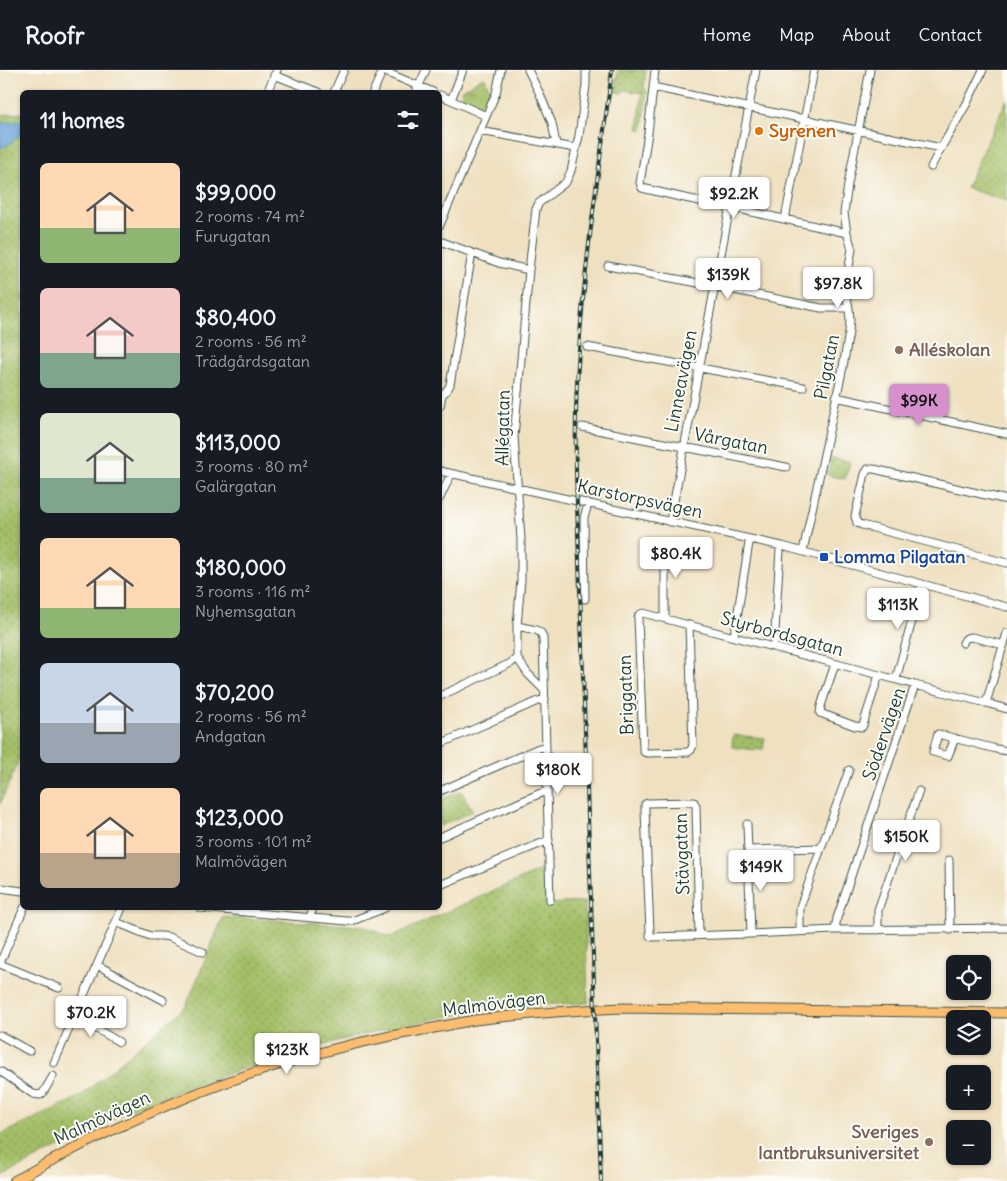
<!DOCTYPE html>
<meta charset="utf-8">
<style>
:root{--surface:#171b24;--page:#20242c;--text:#f1f3f6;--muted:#9ea1a6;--line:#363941;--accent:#d690ce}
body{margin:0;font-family:Delius,sans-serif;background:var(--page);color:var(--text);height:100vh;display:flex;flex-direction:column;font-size:19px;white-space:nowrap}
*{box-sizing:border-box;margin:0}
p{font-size:16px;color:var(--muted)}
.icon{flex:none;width:28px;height:28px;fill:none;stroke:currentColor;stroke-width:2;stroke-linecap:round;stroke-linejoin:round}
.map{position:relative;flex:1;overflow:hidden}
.drawer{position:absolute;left:20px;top:20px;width:422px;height:820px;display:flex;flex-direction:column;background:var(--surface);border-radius:8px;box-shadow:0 1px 4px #0004}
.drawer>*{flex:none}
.controls{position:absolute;left:946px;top:885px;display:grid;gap:10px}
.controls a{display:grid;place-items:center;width:45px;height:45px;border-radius:8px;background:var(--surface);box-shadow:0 1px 4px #0004;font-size:25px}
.price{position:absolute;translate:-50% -42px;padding:0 11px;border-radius:5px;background:#fff;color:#222;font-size:16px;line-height:32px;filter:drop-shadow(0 1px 2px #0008)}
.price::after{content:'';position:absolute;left:50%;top:30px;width:15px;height:11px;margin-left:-8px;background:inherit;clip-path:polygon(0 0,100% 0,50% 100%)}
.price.on{background:var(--accent);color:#111}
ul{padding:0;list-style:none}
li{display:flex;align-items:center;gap:15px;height:125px;padding:0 20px}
li span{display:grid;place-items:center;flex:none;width:140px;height:100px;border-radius:8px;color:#555}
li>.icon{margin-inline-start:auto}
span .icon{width:60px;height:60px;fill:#fffc;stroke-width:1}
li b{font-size:21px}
h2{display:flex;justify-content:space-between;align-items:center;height:60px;padding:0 20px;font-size:21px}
header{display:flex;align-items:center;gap:30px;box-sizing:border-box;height:70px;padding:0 25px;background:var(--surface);border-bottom:1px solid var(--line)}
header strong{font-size:24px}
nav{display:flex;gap:28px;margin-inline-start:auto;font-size:18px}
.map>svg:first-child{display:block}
.grass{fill:url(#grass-tufts);stroke:#607e4c}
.park{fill:url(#park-dots);stroke:#607e4c}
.water{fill:#66a3d7;stroke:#427086}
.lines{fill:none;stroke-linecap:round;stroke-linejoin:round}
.minor-casing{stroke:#3e5549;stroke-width:9}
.major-casing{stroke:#3e5549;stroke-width:11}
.minor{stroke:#fff;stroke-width:7}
.major{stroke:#fcbd6f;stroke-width:9}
.rail-casing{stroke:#1f3d34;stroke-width:4}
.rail{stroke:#fdfcf7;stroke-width:2;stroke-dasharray:5.5;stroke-linecap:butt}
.food-dot{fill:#e8710a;stroke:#fdfcf7;stroke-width:2}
.education-dot{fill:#8d6e63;stroke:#fdfcf7;stroke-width:2}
.transit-dot{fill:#1a4fb4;stroke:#fdfcf7;stroke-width:2}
.labels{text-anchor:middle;stroke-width:4;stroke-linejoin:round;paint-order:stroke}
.food-label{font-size:18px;font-weight:bold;fill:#c56008;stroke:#fdfcf7;text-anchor:start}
.education-label{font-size:18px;font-weight:bold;fill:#785e54;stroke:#fdfcf7;text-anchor:start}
.street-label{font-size:18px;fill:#1f3d34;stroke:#fdfcf7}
.transit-label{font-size:18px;font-weight:bold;fill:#164399;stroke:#fdfcf7;text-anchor:start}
</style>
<header>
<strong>Roofr</strong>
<nav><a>Home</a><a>Map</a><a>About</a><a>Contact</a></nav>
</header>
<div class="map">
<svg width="1007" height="1111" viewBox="0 0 1007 1111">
<defs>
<pattern id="grass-tufts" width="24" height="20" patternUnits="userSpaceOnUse" patternTransform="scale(1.25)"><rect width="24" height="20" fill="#a2be65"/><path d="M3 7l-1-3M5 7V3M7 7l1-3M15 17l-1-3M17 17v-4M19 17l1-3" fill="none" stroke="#839c54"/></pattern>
<pattern id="park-dots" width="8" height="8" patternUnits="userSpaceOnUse" patternTransform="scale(1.25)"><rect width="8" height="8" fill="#a2be65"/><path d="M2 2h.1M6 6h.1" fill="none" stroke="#839c54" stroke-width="1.8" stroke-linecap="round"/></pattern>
</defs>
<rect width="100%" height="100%" fill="#fdfcf7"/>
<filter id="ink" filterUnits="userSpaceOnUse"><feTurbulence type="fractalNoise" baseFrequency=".02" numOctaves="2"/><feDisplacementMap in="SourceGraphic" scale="10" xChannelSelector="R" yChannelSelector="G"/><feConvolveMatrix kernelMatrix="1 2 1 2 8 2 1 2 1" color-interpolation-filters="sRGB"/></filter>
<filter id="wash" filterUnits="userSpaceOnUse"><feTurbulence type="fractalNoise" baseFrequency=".0096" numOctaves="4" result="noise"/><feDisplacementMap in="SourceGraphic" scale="20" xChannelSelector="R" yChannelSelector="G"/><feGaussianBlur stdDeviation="1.12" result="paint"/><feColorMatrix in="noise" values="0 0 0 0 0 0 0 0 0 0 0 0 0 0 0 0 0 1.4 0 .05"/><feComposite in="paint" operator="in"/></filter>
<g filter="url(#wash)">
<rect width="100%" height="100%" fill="#efe0c0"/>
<path class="grass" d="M 483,7 L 485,8 L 490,20 L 484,32 L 475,36 L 458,28 L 462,24 L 461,20 L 466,18 Z"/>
<path class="park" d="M 618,0 L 646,0 L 644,17 L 647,22 L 643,60 L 638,59 L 642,23 L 623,20 L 622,23 L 615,22 Z
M 1007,29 L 1007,131 L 966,118 Z
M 22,43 L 22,284 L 19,286 L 22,293 L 22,683 L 0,734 L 0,45 Z
M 832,388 L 850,392 L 845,409 L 827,405 Z
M 733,665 L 765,668 L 763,679 L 756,679 L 755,680 L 732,677 Z
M 461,721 L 473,741 L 440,756 L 440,730 Z
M 545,798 L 545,834 L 585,832 L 588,933 L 520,935 L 438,948 L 362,965 L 290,983 L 184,1019 L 130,1040 L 0,1108 L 0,1065 L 81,1026 L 186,936 L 223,847 L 363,856 L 390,867 Z"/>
<path class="water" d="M 22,51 C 22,53 23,56 22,59 C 20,68 8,76 0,78 L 0,53 Z"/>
</g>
<g filter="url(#ink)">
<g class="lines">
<g class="minor-casing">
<path id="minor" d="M 528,0 L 539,22 L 552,53 L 556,74
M 655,0 L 648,63 L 640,113 L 642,118 L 680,127 L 729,137 L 847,163
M 383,1 L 433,22
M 274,5 L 318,22
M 653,17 C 749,38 846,57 941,78 L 966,35 L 983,0
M 267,22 L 277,0
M 334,22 L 344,0
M 373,22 L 383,0
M 416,22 L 426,0
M 440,25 L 486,46
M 451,30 L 463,0
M 480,61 L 575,78
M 931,97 L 941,78
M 785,149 L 814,0
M 440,155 L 496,23 L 501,0
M 440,171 L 499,193 L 529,200
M 608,196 L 714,216 L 821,238 L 849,238
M 587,277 L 803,317
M 836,327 L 1007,364
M 440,336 L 442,325 L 447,320 L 450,315 L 472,183
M 582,357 L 786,397
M 440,401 L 782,476 L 1007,537
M 440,428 L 451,404
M 1007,430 L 874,399 L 868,399 L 865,404 L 855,446 L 857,453 L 862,455 L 1007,493
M 670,452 L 756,0
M 662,472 L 665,502 L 665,548
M 803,481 L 843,297 L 849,262 L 850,250 L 849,238 L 845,219 L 852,179 L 847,163 L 844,143 L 848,114 L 870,0
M 585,529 L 584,448 L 588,434
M 689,555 L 693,675 L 691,680 L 688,682 L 647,683 L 644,682 L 643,678 L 638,548 L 639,545 L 643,543 L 879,605 L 915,615
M 517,556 L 536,560 L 541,563 L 543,568 L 550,830
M 734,566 L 749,473
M 963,573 C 965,568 967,567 972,567 L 1004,575
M 774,577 L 780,480
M 835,594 L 821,636 L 820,643 L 855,656 L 862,657 L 863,655 L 879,605
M 896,609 L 921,518
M 544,620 L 528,604 L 517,588 L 517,556 L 521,510 L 521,469 L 514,367 L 529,200 L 536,139 L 539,133 L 566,112 L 571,101 L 579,66 L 586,15 L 586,0
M 440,626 L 511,593 L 517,588
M 986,633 L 1007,639
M 955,668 L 948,686 L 933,682 L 938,664 L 996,679 L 1007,681
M 440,674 L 538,631 L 545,629
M 440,721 L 539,678 L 546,676
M 747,754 L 751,864
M 440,767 L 541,723 L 547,722
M 748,780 L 821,778
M 949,790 L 950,860
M 440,815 L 549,770
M 1,818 L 22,821
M 200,838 L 347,851 L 352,851 L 385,838
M 310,847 L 313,838
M 116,852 L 150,866 L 162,866 L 169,867 L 203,882
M 835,860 L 837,848 L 915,615 L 986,633 L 1007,563
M 878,860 L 878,840 L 919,721
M 800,861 L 800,837 L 849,700
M 699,865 L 696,736 L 694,732 L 648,733 L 645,734 L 645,740 L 650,862 L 650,866 L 652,867 L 751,864 L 835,860 L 1007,858
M 0,893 L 24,838
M 0,894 L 59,918
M 97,895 L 163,930
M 75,946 L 119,972
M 0,965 L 29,981
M 54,993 L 122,838
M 0,1001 L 33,1024 L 40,1025 L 43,1023 L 53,1006"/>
</g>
<g class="major-casing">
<path id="major" d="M 14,1111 C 105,1060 201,1016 302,988 C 342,976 382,967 423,960 C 440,957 458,953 475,950 C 524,944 573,940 622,938 L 1007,943"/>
</g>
<use href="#minor" class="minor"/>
<use href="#major" class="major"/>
<g class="rail-casing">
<path id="rail" d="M 601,1111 L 577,436 C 575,384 575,332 579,280 C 585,186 600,93 612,0"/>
</g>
<use href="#rail" class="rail"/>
</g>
</g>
<circle class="food-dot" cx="759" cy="61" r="5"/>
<g class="education-dot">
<circle cx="899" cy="280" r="5"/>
<circle cx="929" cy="1072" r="5"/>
</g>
<rect class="transit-dot" x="819" y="482" width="10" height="10" rx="2.5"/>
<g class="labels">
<g class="food-label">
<text x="769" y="67">Syrenen</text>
</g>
<g class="education-label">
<text x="909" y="286">Alléskolan</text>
<text x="919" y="1068" text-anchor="end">Sveriges<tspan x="919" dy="21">lantbruksuniversitet</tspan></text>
</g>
<g class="street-label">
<text transform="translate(827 297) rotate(-79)" y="6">Pilgatan</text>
<text transform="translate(681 311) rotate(-79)" y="6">Linneavägen</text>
<text transform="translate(503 358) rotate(-89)" y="6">Allégatan</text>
<text transform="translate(731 371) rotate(11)" y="6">Vårgatan</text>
<text transform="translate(640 429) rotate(12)" y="6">Karstorpsvägen</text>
<text transform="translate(782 564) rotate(15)" y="6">Styrbordsgatan</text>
<text transform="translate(626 625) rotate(-92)" y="6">Briggatan</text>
<text transform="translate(884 664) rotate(-71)" y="6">Södervägen</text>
<text transform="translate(682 784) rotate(-92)" y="6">Stävgatan</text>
<text transform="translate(494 934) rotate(-7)" y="6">Malmövägen</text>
<text transform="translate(102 1048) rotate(-25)" y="6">Malmövägen</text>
</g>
<g class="transit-label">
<text x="834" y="493">Lomma Pilgatan</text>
</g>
</g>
</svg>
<div class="controls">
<a><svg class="icon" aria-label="locate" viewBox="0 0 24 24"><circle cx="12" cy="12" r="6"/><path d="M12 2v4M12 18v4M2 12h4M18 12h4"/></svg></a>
<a><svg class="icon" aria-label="layers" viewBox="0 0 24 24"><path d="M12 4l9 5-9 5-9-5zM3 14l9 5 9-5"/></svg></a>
<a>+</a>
<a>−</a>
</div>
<b class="price" style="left:734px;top:149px">$92.2K</b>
<b class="price" style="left:728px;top:230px">$139K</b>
<b class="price" style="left:838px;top:239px">$97.8K</b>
<b class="price on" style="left:919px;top:356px">$99K</b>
<b class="price" style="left:676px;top:509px">$80.4K</b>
<b class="price" style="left:898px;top:560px">$113K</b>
<b class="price" style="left:558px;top:725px">$180K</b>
<b class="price" style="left:906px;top:792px">$150K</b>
<b class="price" style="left:761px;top:822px">$149K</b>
<b class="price" style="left:91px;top:968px">$70.2K</b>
<b class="price" style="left:287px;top:1005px">$123K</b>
<section class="drawer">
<h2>11 homes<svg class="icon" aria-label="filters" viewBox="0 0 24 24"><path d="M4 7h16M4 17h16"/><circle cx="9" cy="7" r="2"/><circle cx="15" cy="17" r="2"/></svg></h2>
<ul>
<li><span style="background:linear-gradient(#ffd9b3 65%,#8fb573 0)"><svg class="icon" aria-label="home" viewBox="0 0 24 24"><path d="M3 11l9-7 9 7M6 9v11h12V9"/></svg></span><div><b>$99,000</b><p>2 rooms · 74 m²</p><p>Furugatan</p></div></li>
<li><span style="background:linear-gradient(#f6c9c9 65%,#7fa58c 0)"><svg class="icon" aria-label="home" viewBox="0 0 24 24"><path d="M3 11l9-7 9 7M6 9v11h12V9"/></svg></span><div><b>$80,400</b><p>2 rooms · 56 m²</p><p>Trädgårdsgatan</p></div></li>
<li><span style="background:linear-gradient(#dfe7d0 65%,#7fa58c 0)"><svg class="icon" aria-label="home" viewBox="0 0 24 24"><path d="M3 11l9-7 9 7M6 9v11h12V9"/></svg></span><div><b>$113,000</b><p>3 rooms · 80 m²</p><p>Galärgatan</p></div></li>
<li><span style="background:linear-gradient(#ffd9b3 70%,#8fb573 0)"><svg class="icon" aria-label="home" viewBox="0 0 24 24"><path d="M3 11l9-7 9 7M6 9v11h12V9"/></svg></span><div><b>$180,000</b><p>3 rooms · 116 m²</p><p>Nyhemsgatan</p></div></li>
<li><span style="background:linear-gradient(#c9d6e8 60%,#9aa5b1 0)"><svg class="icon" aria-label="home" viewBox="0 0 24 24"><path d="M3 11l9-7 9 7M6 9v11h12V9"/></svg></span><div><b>$70,200</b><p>2 rooms · 56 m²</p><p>Andgatan</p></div></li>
<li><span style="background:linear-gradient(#ffd9b3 65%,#b9a48a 0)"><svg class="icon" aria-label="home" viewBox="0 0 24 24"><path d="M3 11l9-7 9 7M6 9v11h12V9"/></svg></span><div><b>$123,000</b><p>3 rooms · 101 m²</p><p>Malmövägen</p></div></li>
</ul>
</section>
</div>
